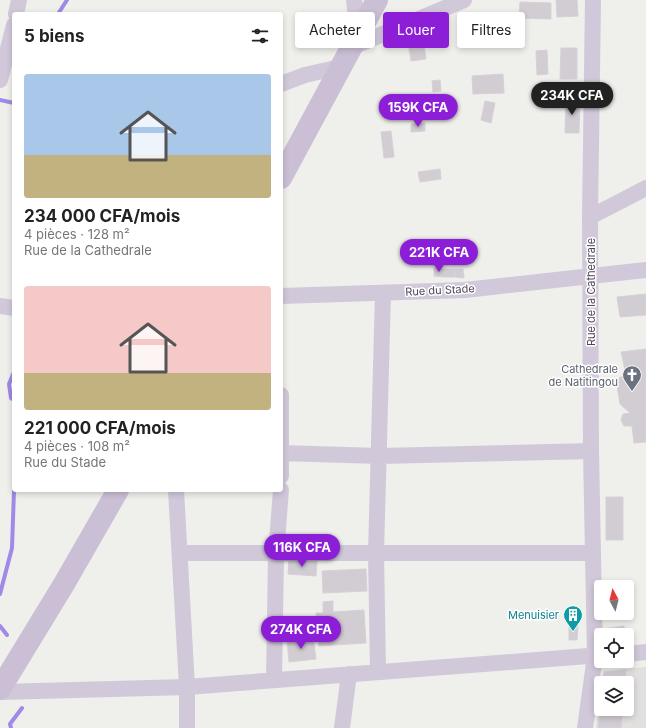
<!DOCTYPE html>
<html lang="fr">
<meta charset="utf-8">
<style>
:root{--surface:#fff;--page:#f2f2f2;--text:#222;--muted:#767676;--accent:#8c1ed7}
body{margin:0;font-family:Inter,sans-serif;background:var(--page);color:var(--text);height:100vh;display:flex;flex-direction:column;font-size:15px;white-space:nowrap}
*{box-sizing:border-box;margin:0}
p{font-size:13px;color:var(--muted)}
.icon{flex:none;width:22px;height:22px;fill:none;stroke:currentColor;stroke-width:2;stroke-linecap:round;stroke-linejoin:round}
.map{position:relative;flex:1;overflow:hidden}
.drawer{position:absolute;left:12px;top:12px;width:271px;height:480px;display:flex;flex-direction:column;background:var(--surface);border-radius:4px;box-shadow:0 2px 6px #0003}
.drawer>*{flex:none}
.hud{position:absolute;left:295px;top:12px;width:291px;height:36px;display:flex;gap:8px}
.needle{width:26px;rotate:353deg}
.tools{position:absolute;left:594px;top:580px;display:grid;gap:8px}
.tools a{display:grid;place-items:center;width:40px;height:40px;border-radius:4px;background:var(--surface);box-shadow:0 2px 6px #0003;font-size:20px}
.price{position:absolute;translate:-50% -34px;padding:0 9px;border-radius:14px;background:var(--accent);color:#fff;font-size:13px;line-height:26px;filter:drop-shadow(0 1px 2px #0008)}
.price::after{content:'';position:absolute;left:50%;top:24px;width:12px;height:9px;margin-left:-6px;background:inherit;clip-path:polygon(0 0,100% 0,50% 100%)}
.price.on{background:#222;color:#fff}
ul{padding:0;list-style:none}
li{display:grid;align-content:center;gap:8px;height:212px;padding:0 12px}
li span{display:grid;place-items:center;height:124px;border-radius:4px;color:#555}
li>.icon{margin-inline-start:auto}
span .icon{width:72px;height:72px;fill:#fffc;stroke-width:1}
li b{font-size:17px}
h2{display:flex;justify-content:space-between;align-items:center;height:48px;padding:0 12px;font-size:17px}
.pill{padding:0 14px;border-radius:4px;background:var(--surface);box-shadow:0 2px 6px #0003;font-size:14px;line-height:36px}
.pill.on{background:var(--accent);color:#fff}
.map>svg:first-child{display:block}
.education{fill:#e1e0de}
.lines{fill:none;stroke-linecap:round;stroke-linejoin:round}
.stream{stroke:#a089e8;stroke-width:4}
.building{fill:#d2ccd3;stroke:#d6d1d8}
.street{stroke:#d1c9da;stroke-width:16}
.secondary{stroke:#cbbfd5;stroke-width:22}
.labels{text-anchor:middle;stroke-width:3;stroke-linejoin:round;paint-order:stroke}
.street-label{font-size:11px;fill:#4f4659;stroke:#fff}
.worship-label{font-size:11px;fill:#5b616d;stroke:#fff;text-anchor:end}
.culture-label{font-size:11px;fill:#0d838f;stroke:#fff;text-anchor:end}
</style>
<div class="map">
<svg width="646" height="728" viewBox="0 0 646 728">
<rect width="100%" height="100%" fill="#efefec"/>
<path class="education" d="M 646,667 L 646,728 L 596,728 L 601,688 L 601,709 L 627,709 L 627,683 L 602,683 L 603,671 Z"/>
<g class="lines">
<path class="stream" d="M 58,14 L 67,0
M 0,100 L 14,103
M 14,372 L 9,384 L 11,398 L 14,400
M 0,594 L 12,548 L 14,490
M 0,626 L 7,635
M 11,728 L 10,724 L 22,708"/>
</g>
<path class="building" d="M 556,0 L 577,0 L 578,16 L 557,17 Z
M 520,2 L 551,3 L 551,19 L 519,18 Z
M 422,34 L 426,59 L 411,61 L 407,37 Z
M 561,48 L 577,48 L 577,79 L 560,79 Z
M 547,50 L 548,74 L 537,75 L 536,51 Z
M 503,74 L 504,93 L 473,94 L 472,76 Z
M 440,80 L 441,91 L 433,92 L 432,81 Z
M 566,99 L 580,99 L 579,133 L 565,133 Z
M 485,101 L 495,103 L 491,123 L 481,120 Z
M 425,123 L 425,131 L 411,132 L 411,124 Z
M 391,131 L 394,157 L 384,158 L 381,132 Z
M 440,169 L 441,179 L 420,182 L 418,172 Z
M 434,268 L 443,269 L 444,277 L 434,276 Z
M 443,269 L 455,269 L 455,277 L 444,277 Z
M 455,269 L 463,269 L 464,278 L 455,277 Z
M 646,294 L 646,315 L 620,317 L 617,297 Z
M 646,349 L 646,442 L 634,443 L 632,426 L 624,426 L 621,420 L 623,414 L 630,413 L 620,404 L 616,380 L 626,374 L 621,352 Z
M 606,497 L 623,497 L 623,540 L 606,540 Z
M 289,559 L 317,561 L 316,576 L 288,574 Z
M 366,569 L 367,591 L 323,593 L 322,571 Z
M 333,601 L 333,612 L 364,610 L 366,643 L 319,646 L 316,613 L 323,613 L 323,602 Z
M 569,624 L 578,625 L 577,640 L 569,640 Z
M 624,626 L 625,635 L 603,635 L 603,629 Z
M 313,637 L 316,659 L 289,662 L 287,640 Z
M 626,670 L 625,683 L 603,683 L 604,672 Z
M 601,701 L 601,709 L 623,709 L 621,728 L 598,728 Z"/>
<g class="lines">
<path class="street" d="M 354,0 L 358,35
M 16,14 L 19,0
M 352,47 L 464,0
M 0,80 L 14,25
M 281,84 L 305,75 L 340,67
M 590,217 L 646,188
M 281,296 L 465,290 L 646,270
M 0,306 L 14,308
M 281,395 L 281,476
M 281,453 L 379,456 L 591,451
M 176,490 L 187,687 L 187,728
M 180,553 L 593,553
M 627,654 L 646,652
M 378,672 L 376,553 L 383,293
M 274,680 L 276,554 L 281,490
M 0,692 L 187,687 L 601,655
M 342,728 L 349,674
M 585,728 L 595,656 L 591,451 L 590,217 L 593,0"/>
<path class="secondary" d="M 281,178 L 377,0
M 0,689 L 64,584 L 118,490"/>
</g>
<defs>
<g id="church-pin" transform="scale(1)"><path d="M0 17L-7.5 6A9.5 9.5 0 1 1 7.5 6Z" fill="#6b7280" stroke="#fff"/><path d="M-1.2-6h2.4v3.5h3.3v2.4h-3.3V6h-2.4V-.1h-3.3v-2.4h3.3Z" fill="#fff"/></g>
<g id="building-pin" transform="scale(1)"><path d="M0 17L-7.5 6A9.5 9.5 0 1 1 7.5 6Z" fill="#0f9aa8" stroke="#fff"/><path d="M-4-6H4V6H1V3H-1V6H-4ZM-2.5-4.3h1.7v1.8h-1.7ZM.8-4.3h1.7v1.8H.8ZM-2.5-1h1.7V.8h-1.7ZM.8-1h1.7V.8H.8Z" fill="#fff"/></g>
</defs>
<g fill-rule="evenodd">
<use href="#church-pin" x="632" y="375"/>
<use href="#building-pin" x="573" y="615"/>
</g>
<g class="labels">
<g class="street-label">
<text transform="translate(440 290) rotate(-3)" y="4">Rue du Stade</text>
<text transform="translate(591 292) rotate(-90)" y="4">Rue de la Cathedrale</text>
</g>
<g class="worship-label">
<text x="618" y="373">Cathedrale<tspan x="618" dy="13">de Natitingou</tspan></text>
</g>
<g class="culture-label">
<text x="559" y="619">Menuisier</text>
</g>
</g>
</svg>
<div class="tools">
<a><svg class="needle" viewBox="-14 -14 28 28"><path d="M0-13l5 13h-10z" fill="#e53935"/><path d="M0 13l5-13h-10z" fill="#767676"/></svg></a>
<a><svg class="icon" aria-label="locate" viewBox="0 0 24 24"><circle cx="12" cy="12" r="6"/><path d="M12 2v4M12 18v4M2 12h4M18 12h4"/></svg></a>
<a><svg class="icon" aria-label="layers" viewBox="0 0 24 24"><path d="M12 4l9 5-9 5-9-5zM3 14l9 5 9-5"/></svg></a>
</div>
<b class="price on" style="left:572px;top:116px">234K CFA</b>
<b class="price" style="left:418px;top:128px">159K CFA</b>
<b class="price" style="left:439px;top:273px">221K CFA</b>
<b class="price" style="left:302px;top:568px">116K CFA</b>
<b class="price" style="left:301px;top:650px">274K CFA</b>
<div class="hud">
<a class="pill">Acheter</a>
<a class="pill on">Louer</a>
<a class="pill">Filtres</a>
</div>
<section class="drawer">
<h2>5 biens<svg class="icon" aria-label="filters" viewBox="0 0 24 24"><path d="M4 7h16M4 17h16"/><circle cx="9" cy="7" r="2"/><circle cx="15" cy="17" r="2"/></svg></h2>
<ul>
<li><span style="background:linear-gradient(#a9c7e8 65%,#c2b280 0)"><svg class="icon" aria-label="home" viewBox="0 0 24 24"><path d="M3 11l9-7 9 7M6 9v11h12V9"/></svg></span><div><b>234 000 CFA/mois</b><p>4 pièces · 128 m²</p><p>Rue de la Cathedrale</p></div></li>
<li><span style="background:linear-gradient(#f6c9c9 70%,#c2b280 0)"><svg class="icon" aria-label="home" viewBox="0 0 24 24"><path d="M3 11l9-7 9 7M6 9v11h12V9"/></svg></span><div><b>221 000 CFA/mois</b><p>4 pièces · 108 m²</p><p>Rue du Stade</p></div></li>
</ul>
</section>
</div>
